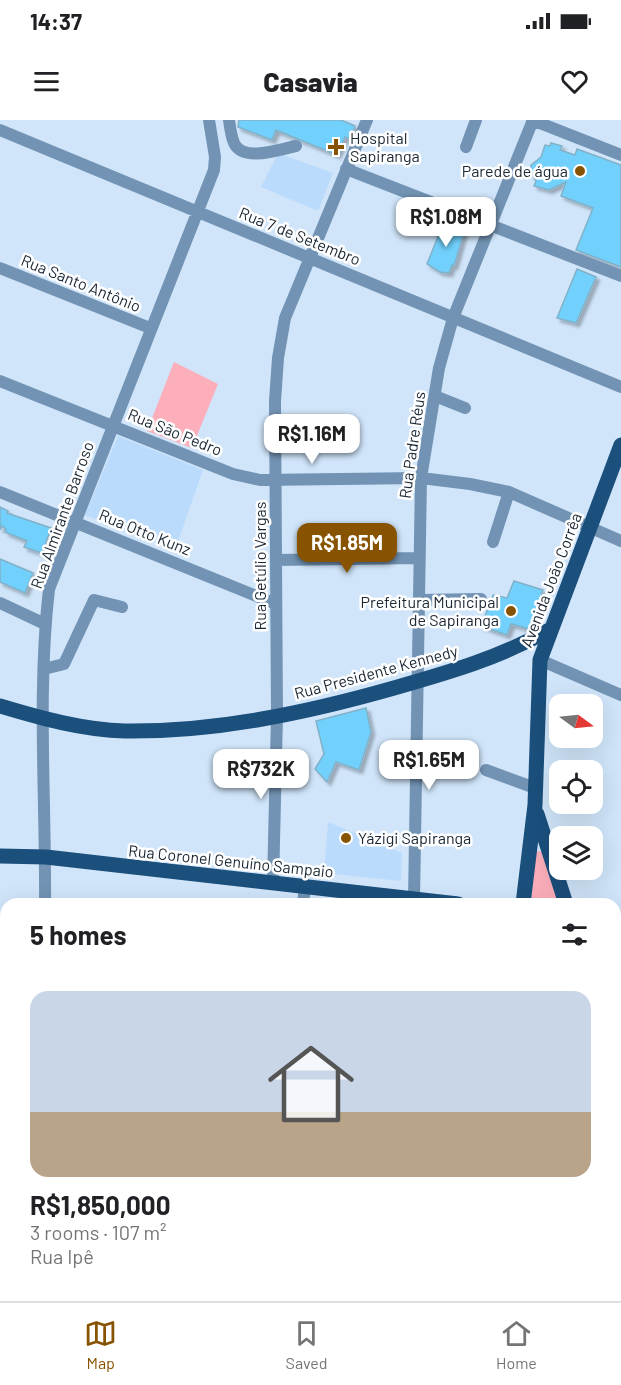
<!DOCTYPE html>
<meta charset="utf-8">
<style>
:root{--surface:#fff;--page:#f2f2f2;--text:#202124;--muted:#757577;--line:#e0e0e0;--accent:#885300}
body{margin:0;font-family:Barlow,sans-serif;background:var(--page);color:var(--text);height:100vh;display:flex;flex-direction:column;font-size:22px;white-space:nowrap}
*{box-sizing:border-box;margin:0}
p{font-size:20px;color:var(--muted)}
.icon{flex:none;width:33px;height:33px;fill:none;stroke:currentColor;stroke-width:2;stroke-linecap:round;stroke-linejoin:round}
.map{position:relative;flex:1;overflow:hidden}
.sheet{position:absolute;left:0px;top:778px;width:621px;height:404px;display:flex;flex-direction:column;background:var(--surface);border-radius:18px 18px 0 0;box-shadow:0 6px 24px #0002}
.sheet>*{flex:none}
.needle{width:39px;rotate:105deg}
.controls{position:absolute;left:549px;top:574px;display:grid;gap:12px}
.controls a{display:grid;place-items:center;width:54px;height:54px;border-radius:12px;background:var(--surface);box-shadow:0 6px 24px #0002;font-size:30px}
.price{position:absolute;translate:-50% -51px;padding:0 14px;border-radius:12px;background:#fff;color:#222;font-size:20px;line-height:39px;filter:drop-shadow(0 2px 3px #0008)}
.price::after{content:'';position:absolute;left:50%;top:36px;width:18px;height:14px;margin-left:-9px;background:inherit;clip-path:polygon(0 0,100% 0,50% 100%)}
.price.current{background:var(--accent);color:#fff}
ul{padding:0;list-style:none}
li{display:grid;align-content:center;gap:12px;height:318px;padding:0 30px}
li span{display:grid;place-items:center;height:186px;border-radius:18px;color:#555}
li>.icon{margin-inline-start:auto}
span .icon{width:108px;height:108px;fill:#fffc;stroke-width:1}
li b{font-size:26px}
h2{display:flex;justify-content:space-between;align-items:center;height:72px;padding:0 30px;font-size:26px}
.status{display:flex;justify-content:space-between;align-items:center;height:42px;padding:0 30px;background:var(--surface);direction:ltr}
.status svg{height:16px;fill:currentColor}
header{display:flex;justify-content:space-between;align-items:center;height:78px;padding:0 30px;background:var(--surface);font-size:27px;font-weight:800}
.tabs{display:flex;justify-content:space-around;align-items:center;height:84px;border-top:2px solid var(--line);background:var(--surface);font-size:16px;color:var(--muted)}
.tabs a{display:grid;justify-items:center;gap:3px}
.tabs .current{color:var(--accent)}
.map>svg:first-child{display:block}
.built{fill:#bbdbfc}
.green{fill:#fcafbb}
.building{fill:#71d1fc;stroke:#81b1c8;stroke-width:1.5;filter:url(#shadow)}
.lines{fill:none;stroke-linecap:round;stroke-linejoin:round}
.minor{stroke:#7293b3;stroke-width:12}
.major{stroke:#1b4f7c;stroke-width:15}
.poi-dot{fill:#885300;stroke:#fff;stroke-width:2}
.labels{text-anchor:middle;stroke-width:5;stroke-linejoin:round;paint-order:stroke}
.poi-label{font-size:16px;fill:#192633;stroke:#fff;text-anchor:start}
.street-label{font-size:16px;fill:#192633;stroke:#fff}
</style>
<div class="status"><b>14:37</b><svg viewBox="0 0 49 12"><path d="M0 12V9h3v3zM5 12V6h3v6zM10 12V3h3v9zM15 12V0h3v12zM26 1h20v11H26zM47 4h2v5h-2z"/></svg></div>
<header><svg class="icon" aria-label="menu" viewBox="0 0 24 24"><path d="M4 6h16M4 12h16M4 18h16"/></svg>Casavia<svg class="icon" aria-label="heart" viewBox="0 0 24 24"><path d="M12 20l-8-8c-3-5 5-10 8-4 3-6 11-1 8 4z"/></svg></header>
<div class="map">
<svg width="621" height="1181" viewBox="0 0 621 1181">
<defs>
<filter id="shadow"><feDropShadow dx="3.5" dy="3.5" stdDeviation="1.5" flood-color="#0004"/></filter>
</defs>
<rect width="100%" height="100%" fill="#d0e5fa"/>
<path class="built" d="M 278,33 L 333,53 L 318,91 L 261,67 Z
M 118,316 L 203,350 L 175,430 L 85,395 Z
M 328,702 L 402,733 L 401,761 L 324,753 Z"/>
<path class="green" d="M 174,242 L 218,264 L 192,328 L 147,311 Z
M 536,731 L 544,732 L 561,783 L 531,782 Z"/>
<path class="building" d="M 239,0 L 341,0 L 355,6 L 350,19 L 345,17 L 337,35 L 276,10 L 272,20 L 238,7 Z
M 551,23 L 562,26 L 560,30 L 575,35 L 577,29 L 621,45 L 621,147 L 576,130 L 593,88 L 561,76 L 566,62 L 549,70 L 534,66 L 536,61 L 531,53 L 531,45 L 541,37 L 545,25 L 550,26 Z
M 448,102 L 458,105 L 456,109 L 464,112 L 454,146 L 452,145 L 449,153 L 440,152 L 427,144 L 443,104 L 447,106 Z
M 577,149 L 596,157 L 576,203 L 557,198 Z
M 0,387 L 8,391 L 7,393 L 51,408 L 42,433 L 24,427 L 27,421 L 5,412 L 6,409 L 2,406 L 0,410 Z
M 0,439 L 33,453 L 25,473 L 0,462 Z
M 514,461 L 543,470 L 529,509 L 511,504 L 507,515 L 481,506 L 493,475 L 507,478 Z
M 366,588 L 371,612 L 359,650 L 336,642 L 327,662 L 315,649 L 324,634 L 316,601 Z"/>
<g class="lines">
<path class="minor" d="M 229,0 C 230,7 231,16 234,23 C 243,43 281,29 296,26
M 532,0 L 621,35
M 0,10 L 621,267
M 466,27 L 476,0
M 346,49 L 621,156
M 0,148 L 150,208
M 0,261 L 233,354 L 260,360 L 421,358 L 470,364 L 509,372 L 621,421
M 435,276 L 465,288
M 0,372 L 276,484
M 493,422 L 509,372
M 276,440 L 419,438
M 418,480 L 481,479
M 0,483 L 45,504
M 540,540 L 621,575
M 44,549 L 64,544 L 94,480 L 122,487
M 486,650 L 535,668
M 273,764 L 277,596 L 275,281 L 278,238 L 285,198 L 367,0
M 414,780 L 421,358 L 439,248 L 453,198 L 533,0
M 45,784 C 46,679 37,573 49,469 L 214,50 L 215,37 L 209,0
M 303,784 L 305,767
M 0,970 L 6,970
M 615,988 L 621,995
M 436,1176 L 436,1181
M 448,1176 L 453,1181
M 595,1176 L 599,1181
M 0,1177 L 125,1181
M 165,1181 L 165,1176
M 209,1181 L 302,1176 L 303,1181"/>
<path class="major" d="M 0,586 C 40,598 83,610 125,611 C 216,612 306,593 394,568 C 450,552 499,538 551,509
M 537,694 L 566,784
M 0,736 L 46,737 L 458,784
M 523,784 L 535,685 L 540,540 L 621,325
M 615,826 L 621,830"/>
</g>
<g class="poi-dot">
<path d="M333 18h6v6h6v6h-6v6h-6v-6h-6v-6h6z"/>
<circle cx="580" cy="51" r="6"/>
<circle cx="511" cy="491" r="6"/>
<circle cx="346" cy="718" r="6"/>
</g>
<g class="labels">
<g class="poi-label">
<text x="350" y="24">Hospital<tspan x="350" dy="18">Sapiranga</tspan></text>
<text x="568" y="57" text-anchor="end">Parede de água</text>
<text x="499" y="488" text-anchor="end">Prefeitura Municipal<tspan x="499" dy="18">de Sapiranga</tspan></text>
<text x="358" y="724">Yázigi Sapiranga</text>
</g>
<g class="street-label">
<text transform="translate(300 116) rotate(22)" y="6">Rua 7 de Setembro</text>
<text transform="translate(81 163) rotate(22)" y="6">Rua Santo Antônio</text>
<text transform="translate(175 312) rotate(22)" y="6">Rua São Pedro</text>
<text transform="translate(412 325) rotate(-82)" y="6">Rua Padre Réus</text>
<text transform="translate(62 395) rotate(-70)" y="6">Rua Almirante Barroso</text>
<text transform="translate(145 412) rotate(22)" y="6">Rua Otto Kunz</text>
<text transform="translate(260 446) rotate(-90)" y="6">Rua Getúlio Vargas</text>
<text transform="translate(551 460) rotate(-69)" y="6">Avenida João Corrêa</text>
<text transform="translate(376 552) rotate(-15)" y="6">Rua Presidente Kennedy</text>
<text transform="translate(231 741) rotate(6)" y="6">Rua Coronel Genuíno Sampaio</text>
</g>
</g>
</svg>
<div class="controls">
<a><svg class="needle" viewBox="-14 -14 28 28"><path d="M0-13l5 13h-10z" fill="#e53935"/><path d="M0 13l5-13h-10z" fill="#757577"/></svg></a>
<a><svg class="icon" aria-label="locate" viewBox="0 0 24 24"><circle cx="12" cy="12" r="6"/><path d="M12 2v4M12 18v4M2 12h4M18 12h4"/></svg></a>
<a><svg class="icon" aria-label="layers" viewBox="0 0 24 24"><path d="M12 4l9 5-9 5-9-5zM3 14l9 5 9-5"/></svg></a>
</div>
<b class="price" style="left:446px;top:128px">R$1.08M</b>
<b class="price" style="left:312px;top:345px">R$1.16M</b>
<b class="price current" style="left:347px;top:454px">R$1.85M</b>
<b class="price" style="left:429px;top:671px">R$1.65M</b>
<b class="price" style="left:261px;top:680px">R$732K</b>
<section class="sheet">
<h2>5 homes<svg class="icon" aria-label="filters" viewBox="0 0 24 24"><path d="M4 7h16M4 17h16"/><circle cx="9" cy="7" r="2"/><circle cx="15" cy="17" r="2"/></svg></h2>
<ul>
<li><span style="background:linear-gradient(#c9d6e8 65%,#b9a48a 0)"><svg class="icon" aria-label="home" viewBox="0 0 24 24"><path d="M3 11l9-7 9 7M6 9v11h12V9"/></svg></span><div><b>R$1,850,000</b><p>3 rooms · 107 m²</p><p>Rua Ipê</p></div></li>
</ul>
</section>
</div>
<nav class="tabs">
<a class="current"><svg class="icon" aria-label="map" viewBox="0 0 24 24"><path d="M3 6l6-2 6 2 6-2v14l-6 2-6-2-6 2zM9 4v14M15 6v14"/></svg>Map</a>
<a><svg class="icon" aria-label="saved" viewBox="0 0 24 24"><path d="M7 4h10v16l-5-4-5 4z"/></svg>Saved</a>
<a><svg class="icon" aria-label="home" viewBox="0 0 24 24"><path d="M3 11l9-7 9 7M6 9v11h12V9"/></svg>Home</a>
</nav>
